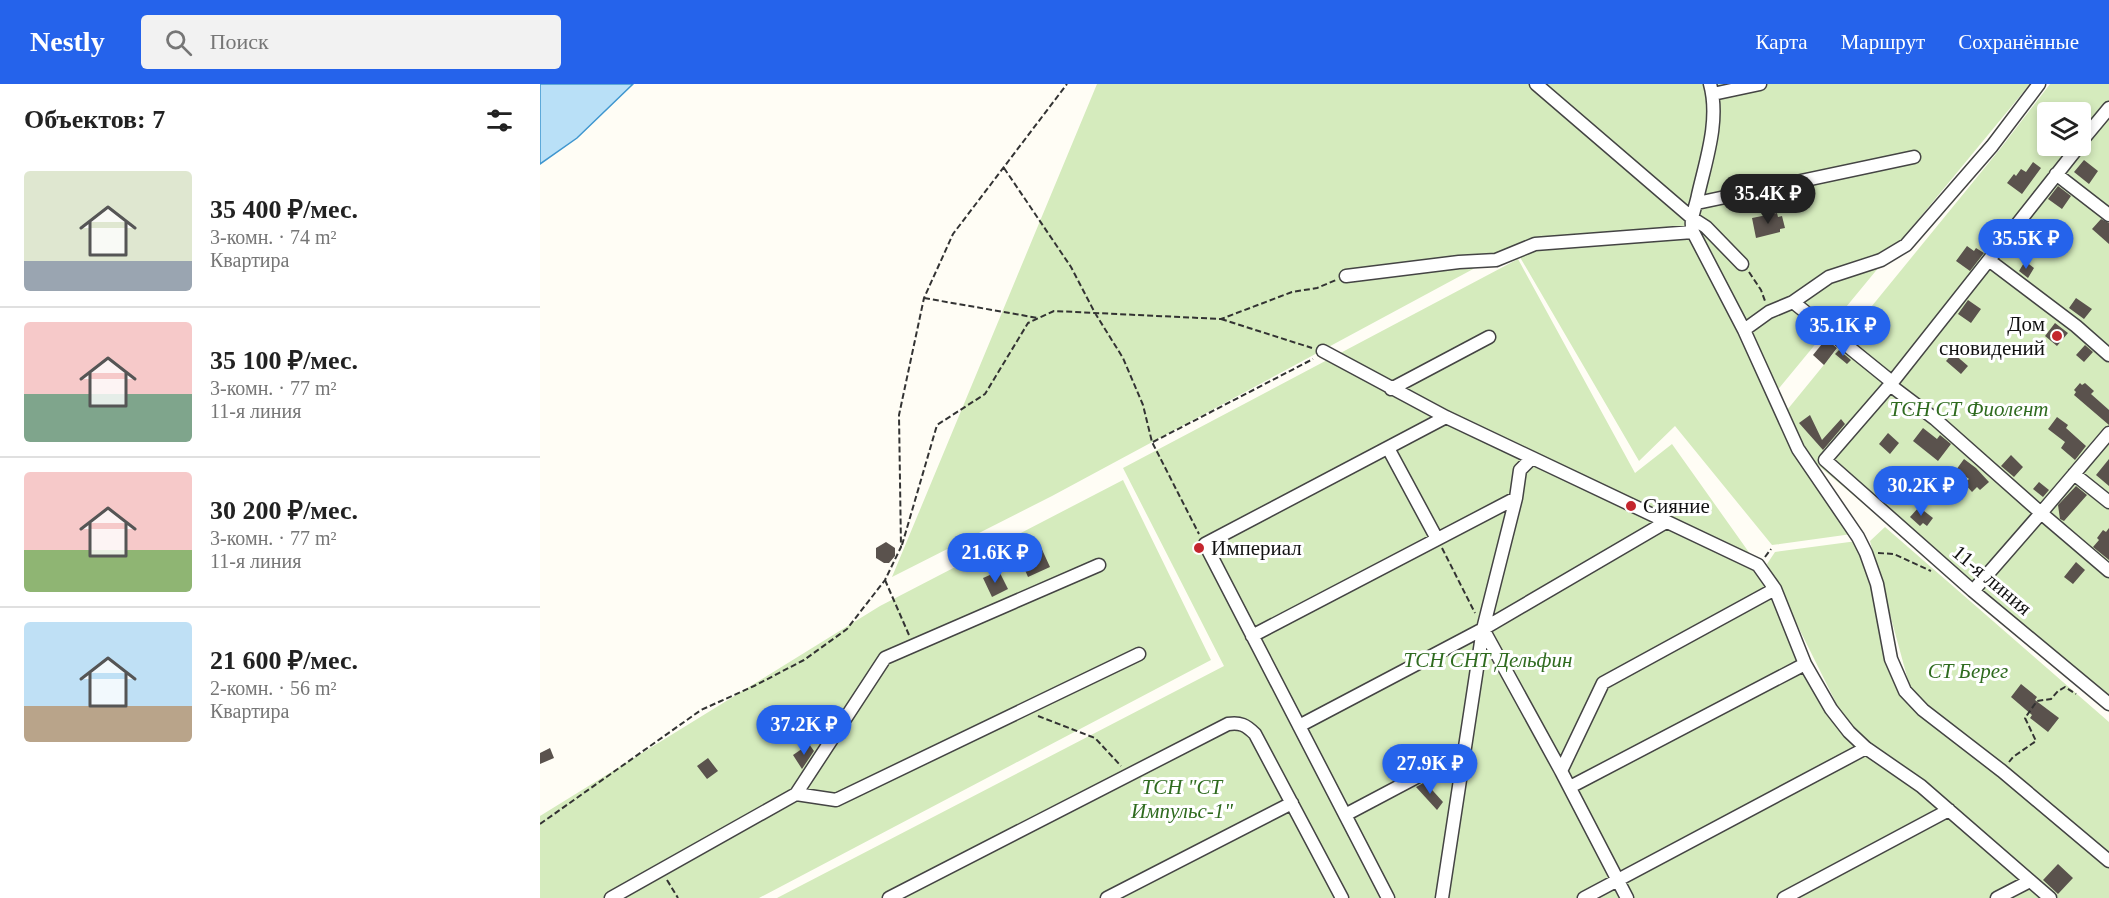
<!DOCTYPE html>
<html lang="ru">
<meta charset="utf-8">
<style>
:root{--surface:#fff;--page:#f2f2f2;--text:#222;--muted:#767676;--line:#e0e0e0;--accent:#2563eb}
body{margin:0;font-family:Georgia,serif;background:var(--page);color:var(--text);height:100vh;display:flex;flex-direction:column;font-size:22px;white-space:nowrap}
*{box-sizing:border-box;margin:0}
p{font-size:20px;color:var(--muted)}
.icon{flex:none;width:33px;height:33px;fill:none;stroke:currentColor;stroke-width:2;stroke-linecap:round;stroke-linejoin:round}
.map{position:relative;flex:1;overflow:hidden}
.details{display:flex;flex-direction:column;background:var(--surface);width:540px}
.details>*{flex:none}
.tools{position:absolute;left:1497px;top:18px;display:grid;gap:12px}
.tools a{display:grid;place-items:center;width:54px;height:54px;border-radius:6px;background:var(--surface);box-shadow:0 3px 9px #0003;font-size:30px}
.price{position:absolute;translate:-50% -51px;padding:0 14px;border-radius:21px;background:var(--accent);color:#fff;font-size:20px;line-height:39px;filter:drop-shadow(0 2px 3px #0008)}
.price::after{content:'';position:absolute;left:50%;top:36px;width:18px;height:14px;margin-left:-9px;background:inherit;clip-path:polygon(0 0,100% 0,50% 100%)}
.price.on{background:#222;color:#fff}
ul{padding:0;list-style:none}
li{display:flex;align-items:center;gap:18px;height:150px;padding:0 24px}
li+li{border-top:2px solid var(--line)}
li span{display:grid;place-items:center;flex:none;width:168px;height:120px;border-radius:6px;color:#555}
li>.icon{margin-inline-start:auto}
span .icon{width:72px;height:72px;fill:#fffc;stroke-width:1}
li b{font-size:26px}
h2{display:flex;justify-content:space-between;align-items:center;height:72px;padding:0 24px;font-size:26px}
header{display:flex;align-items:center;gap:36px;box-sizing:border-box;height:84px;padding:0 30px;background:var(--accent);color:#fff}
header strong{font-size:28px}
nav{display:flex;gap:33px;margin-inline-start:auto;font-size:21px}
.search{width:420px;height:54px;background:var(--page);display:flex;align-items:center;gap:15px;box-sizing:border-box;padding:0 21px;border-radius:6px;color:var(--muted);font-size:22px}
main{display:flex;flex:1;min-height:0}
.map>svg:first-child{display:block}
.green{fill:#d5ebbd;fill-rule:evenodd}
.water{fill:#b9e0f7;stroke:#3f96cf;stroke-width:1.5}
.building{fill:#5a524d}
.lines{fill:none;stroke-linecap:round;stroke-linejoin:round}
.minor-casing{stroke:#444;stroke-width:15}
.path{stroke:#333;stroke-width:2;stroke-dasharray:6 3;stroke-linecap:butt}
.minor{stroke:#fff;stroke-width:12}
.poi-dot{fill:#c4262e;stroke:#fff;stroke-width:2}
.labels{text-anchor:middle;stroke-width:6;stroke-linejoin:round;paint-order:stroke}
.poi-label{font-size:21px;fill:#111;stroke:#fff;text-anchor:start}
.park-label{font-size:21px;font-style:italic;fill:#2f6b1f;stroke:#fff}
.street-label{font-size:21px;fill:#111;stroke:#fff}
</style>
<header>
<strong>Nestly</strong>
<div class="search"><svg class="icon" aria-label="search" viewBox="0 0 24 24"><circle cx="10" cy="10" r="6"/><path d="M15 15l6 6"/></svg>Поиск</div>
<nav><a>Карта</a><a>Маршрут</a><a>Сохранённые</a></nav>
</header>
<main>
<section class="details">
<h2>Объектов: 7<svg class="icon" aria-label="filters" viewBox="0 0 24 24"><path d="M4 7h16M4 17h16"/><circle cx="9" cy="7" r="2"/><circle cx="15" cy="17" r="2"/></svg></h2>
<ul>
<li><span style="background:linear-gradient(#dfe7d0 75%,#9aa5b1 0)"><svg class="icon" aria-label="home" viewBox="0 0 24 24"><path d="M3 11l9-7 9 7M6 9v11h12V9"/></svg></span><div><b>35 400 ₽/мес.</b><p>3-комн. · 74 m²</p><p>Квартира</p></div></li>
<li><span style="background:linear-gradient(#f6c9c9 60%,#7fa58c 0)"><svg class="icon" aria-label="home" viewBox="0 0 24 24"><path d="M3 11l9-7 9 7M6 9v11h12V9"/></svg></span><div><b>35 100 ₽/мес.</b><p>3-комн. · 77 m²</p><p>11-я линия</p></div></li>
<li><span style="background:linear-gradient(#f6c9c9 65%,#8fb573 0)"><svg class="icon" aria-label="home" viewBox="0 0 24 24"><path d="M3 11l9-7 9 7M6 9v11h12V9"/></svg></span><div><b>30 200 ₽/мес.</b><p>3-комн. · 77 m²</p><p>11-я линия</p></div></li>
<li><span style="background:linear-gradient(#bfe0f5 70%,#b9a48a 0)"><svg class="icon" aria-label="home" viewBox="0 0 24 24"><path d="M3 11l9-7 9 7M6 9v11h12V9"/></svg></span><div><b>21 600 ₽/мес.</b><p>2-комн. · 56 m²</p><p>Квартира</p></div></li>
</ul>
</section>
<div class="map">
<svg width="1569" height="814" viewBox="0 0 1569 814">
<rect width="100%" height="100%" fill="#fffdf5"/>
<path class="green" d="M 557,0 L 1490,0 L 1231,314 L 1312,450 L 1232,461 L 1135,342 L 1099,377 L 974,163 L 512,412 L 352,493 Z
M 1510,0 L 1569,0 L 1569,628 L 1273,377 L 1243,331 L 1460,65 ZM 1508,28 L 1540,28 L 1540,62 L 1508,62 Z
M 978,175 L 1095,389 L 1132,360 L 1235,505 L 1303,638 L 1503,814 L 237,814 L 684,582 L 583,384 Z
M 583,396 L 671,576 L 219,814 L 0,814 L 0,732 L 340,522 Z
M 1345,443 L 1569,638 L 1569,773 L 1372,611 L 1330,457 Z
M 1317,457 L 1325,469 L 1364,612 L 1569,784 L 1569,814 L 1518,814 L 1381,697 L 1329,659 L 1305,637 L 1227,480 L 1235,468 Z"/>
<path class="water" d="M 0,0 L 93,0 L 37,54 L 0,80 Z"/>
<path class="building" d="M 1544,76 L 1558,87 L 1549,100 L 1534,88 Z
M 1493,78 L 1501,84 L 1482,110 L 1467,99 L 1474,90 L 1476,92 L 1481,85 L 1486,88 Z
M 1518,102 L 1531,112 L 1522,125 L 1508,115 Z
M 1237,129 L 1238,133 L 1242,132 L 1245,144 L 1240,145 L 1240,148 L 1216,154 L 1212,134 Z
M 1561,135 L 1569,139 L 1569,160 L 1552,145 Z
M 1427,162 L 1434,167 L 1436,164 L 1444,169 L 1430,187 L 1416,177 Z
M 1485,177 L 1494,184 L 1488,194 L 1479,187 Z
M 1536,214 L 1552,225 L 1544,235 L 1529,224 Z
M 1428,216 L 1441,225 L 1431,239 L 1418,230 Z
M 1515,239 L 1528,249 L 1517,262 L 1505,252 Z
M 1286,255 L 1297,264 L 1284,281 L 1273,271 Z
M 1545,261 L 1553,268 L 1544,278 L 1536,271 Z
M 1299,266 L 1311,276 L 1307,280 L 1295,270 Z
M 1413,269 L 1428,282 L 1421,290 L 1406,277 Z
M 1540,299 L 1542,301 L 1545,299 L 1554,307 L 1551,310 L 1569,326 L 1569,341 L 1534,311 L 1536,308 L 1534,306 Z
M 1270,331 L 1282,356 L 1301,335 L 1305,340 L 1283,366 L 1259,339 Z
M 1517,333 L 1528,341 L 1526,344 L 1546,362 L 1535,376 L 1521,364 L 1525,358 L 1508,345 Z
M 1383,344 L 1397,355 L 1400,351 L 1411,360 L 1398,377 L 1373,357 Z
M 1348,349 L 1359,359 L 1350,370 L 1339,360 Z
M 1471,371 L 1483,383 L 1474,393 L 1461,382 Z
M 1424,375 L 1436,384 L 1449,398 L 1440,406 L 1437,403 L 1432,408 L 1424,399 L 1429,395 L 1416,386 Z
M 1569,375 L 1569,402 L 1556,391 Z
M 1499,398 L 1509,406 L 1503,413 L 1493,405 Z
M 1536,402 L 1547,411 L 1524,437 L 1520,435 L 1518,421 Z
M 1379,423 L 1393,434 L 1387,442 L 1383,439 L 1380,442 L 1370,433 Z
M 1569,444 L 1569,476 L 1553,463 L 1559,456 L 1557,454 L 1563,446 L 1566,448 Z
M 346,458 L 355,464 L 355,472 L 349,479 L 344,479 L 336,474 L 336,464 Z
M 499,459 L 510,483 L 488,493 L 477,468 Z
M 1536,478 L 1545,486 L 1533,500 L 1524,493 Z
M 459,487 L 468,505 L 452,513 L 443,494 Z
M 1481,600 L 1497,613 L 1495,616 L 1519,634 L 1508,648 L 1490,634 L 1492,631 L 1471,613 Z
M 269,660 L 274,667 L 262,685 L 253,671 Z
M 10,664 L 14,674 L 0,680 L 0,669 Z
M 168,674 L 178,687 L 167,695 L 157,682 Z
M 885,698 L 903,718 L 897,726 L 876,703 Z
M 1518,780 L 1533,794 L 1518,810 L 1503,796 Z"/>
<g class="lines">
<g class="minor-casing">
<path id="minor" d="M 996,0 L 1152,134 L 1166,143 L 1202,180
M 1170,0 C 1180,36 1166,76 1158,111 C 1156,123 1149,135 1153,148 L 1204,246 L 1258,365 L 1318,453 L 1326,469 L 1337,500 L 1351,575 L 1365,607 L 1383,626 L 1462,687 L 1569,777
M 1173,10 L 1220,0
M 1540,59 L 1569,24
M 1539,62 L 1350,301 L 1285,376 L 1433,507 L 1569,620
M 1516,90 L 1569,131
M 1157,119 L 1374,73
M 1450,177 L 1536,242 L 1569,271
M 806,192 L 919,178 L 956,176 L 995,160 L 1153,148
M 1253,218 L 1347,294
M 1204,246 L 1229,228 L 1253,218 L 1289,193 L 1341,176 L 1366,161 L 1452,62 L 1499,0
M 783,267 L 906,333 L 1218,481 L 1235,505 L 1265,580 L 1291,625 L 1309,648 L 1326,664 L 1381,702 L 1510,814
M 1350,301 L 1395,335 L 1501,429 L 1433,507
M 851,305 L 949,253
M 1569,349 L 1501,429 L 1569,487
M 848,364 L 897,455
M 1534,390 L 1569,418
M 943,545 L 1021,687 L 1087,814
M 712,552 L 976,414
M 759,642 L 943,545 L 1126,438
M 1021,687 L 1063,599 L 1235,505
M 1030,703 L 1265,580
M 256,710 L 296,716 L 599,570
M 805,731 L 924,668
M 71,814 L 256,710 L 345,574 L 559,481
M 349,814 L 688,640 C 700,638 706,641 715,650 L 802,814
M 567,814 L 752,719
M 848,814 L 665,460 L 906,333
M 902,814 L 943,545 L 976,414 L 980,386 L 992,374
M 1044,814 L 1326,664
M 1244,814 L 1409,726
M 1457,814 L 1490,797"/>
</g>
<path class="path" d="M 464,84 L 531,183 L 555,229 L 583,274 L 603,321 L 612,358 L 659,450
M 1209,188 L 1221,206 L 1225,217
M 384,214 L 498,234
M 681,235 L 772,264
M 613,358 L 773,275
M 362,461 L 397,341 L 445,310 L 488,239 L 514,227 L 681,235 L 752,208 L 777,204 L 796,196
M 902,464 L 935,529
M 1338,469 L 1354,470 L 1391,487
M 1225,473 L 1231,465
M 345,496 L 369,551
M 498,632 L 555,654 L 581,682
M 1469,678 L 1473,673 L 1496,657 L 1485,634 L 1497,617 L 1511,615 L 1518,607 L 1525,603 L 1536,610
M 0,740 L 161,626 L 214,602 L 264,576 L 307,545 L 345,496 L 361,463 L 359,331 L 384,214 L 413,150 L 527,0
M 127,796 L 138,814"/>
<use href="#minor" class="minor"/>
</g>
<g class="poi-dot">
<circle cx="1517" cy="252" r="6"/>
<circle cx="1091" cy="422" r="6"/>
<circle cx="659" cy="464" r="6"/>
</g>
<g class="labels">
<g class="poi-label">
<text x="1505" y="247" text-anchor="end">Дом<tspan x="1505" dy="24">сновидений</tspan></text>
<text x="1103" y="429">Сияние</text>
<text x="671" y="471">Империал</text>
</g>
<g class="park-label">
<text x="1429" y="332">ТСН СТ Фиолент</text>
<text x="948" y="583">ТСН СНТ Дельфин</text>
<text x="1428" y="594">СТ Берег</text>
<text x="642" y="710">ТСН "СТ<tspan x="642" dy="24">Импульс-1"</tspan></text>
</g>
<g class="street-label">
<text transform="translate(1452 496) rotate(40)" y="7">11-я линия</text>
</g>
</g>
</svg>
<div class="tools">
<a><svg class="icon" aria-label="layers" viewBox="0 0 24 24"><path d="M12 4l9 5-9 5-9-5zM3 14l9 5 9-5"/></svg></a>
</div>
<b class="price on" style="left:1228px;top:141px">35.4K ₽</b>
<b class="price" style="left:1486px;top:186px">35.5K ₽</b>
<b class="price" style="left:1303px;top:273px">35.1K ₽</b>
<b class="price" style="left:1381px;top:433px">30.2K ₽</b>
<b class="price" style="left:455px;top:500px">21.6K ₽</b>
<b class="price" style="left:264px;top:672px">37.2K ₽</b>
<b class="price" style="left:890px;top:711px">27.9K ₽</b>
</div>
</main>
